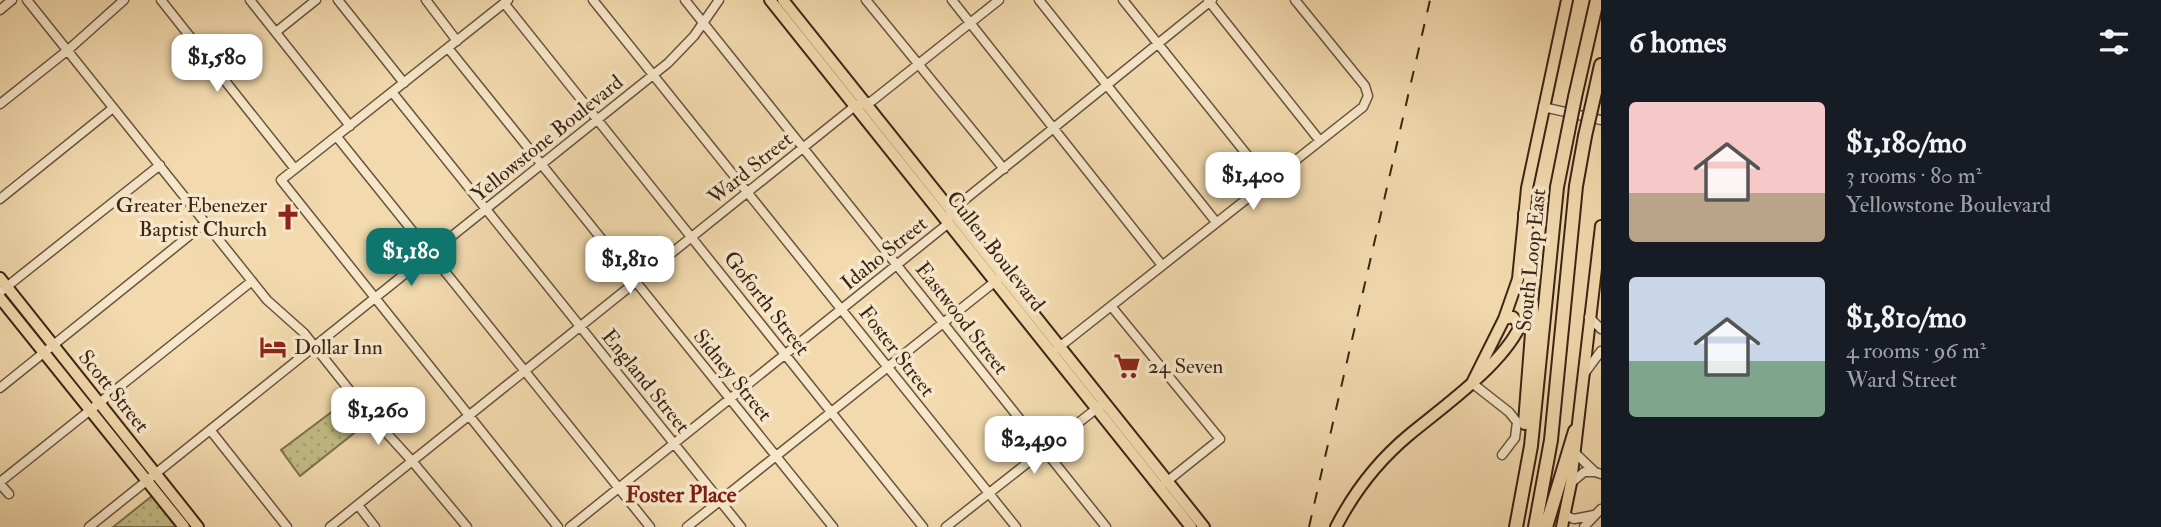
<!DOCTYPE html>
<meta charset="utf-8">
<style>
:root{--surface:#171b24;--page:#242831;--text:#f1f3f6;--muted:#9ea1a6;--accent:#0f766e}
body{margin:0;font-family:"IM FELL Double Pica",serif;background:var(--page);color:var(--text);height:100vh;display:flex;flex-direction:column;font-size:26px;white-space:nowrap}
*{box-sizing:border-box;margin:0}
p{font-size:23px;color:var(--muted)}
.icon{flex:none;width:38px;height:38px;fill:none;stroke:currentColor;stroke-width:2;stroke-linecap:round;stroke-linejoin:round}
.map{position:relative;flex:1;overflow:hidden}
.drawer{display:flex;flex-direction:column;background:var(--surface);width:560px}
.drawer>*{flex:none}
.price{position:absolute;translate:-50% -60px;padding:0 16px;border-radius:14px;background:#fff;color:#222;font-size:23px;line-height:46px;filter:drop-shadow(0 2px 4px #0008)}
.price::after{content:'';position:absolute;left:50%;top:42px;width:21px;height:16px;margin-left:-10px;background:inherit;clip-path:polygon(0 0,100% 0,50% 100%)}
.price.current{background:var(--accent);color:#fff}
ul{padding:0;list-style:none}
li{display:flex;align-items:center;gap:21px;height:175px;padding:0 28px}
li span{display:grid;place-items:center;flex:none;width:196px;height:140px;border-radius:7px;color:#555}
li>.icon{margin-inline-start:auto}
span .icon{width:84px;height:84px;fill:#fffc;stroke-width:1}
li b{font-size:30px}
h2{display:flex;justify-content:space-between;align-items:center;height:84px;padding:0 28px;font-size:30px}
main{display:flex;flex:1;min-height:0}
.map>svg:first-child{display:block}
.grass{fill:url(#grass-dots);stroke:#80704e;stroke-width:2}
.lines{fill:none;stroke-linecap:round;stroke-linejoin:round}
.minor-casing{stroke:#6a523c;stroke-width:11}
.major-casing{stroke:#3c2416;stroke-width:14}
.highway-casing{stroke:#3c2416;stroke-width:16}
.minor{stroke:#f7e7ca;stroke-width:8}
.major{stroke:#f2daae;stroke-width:10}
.highway{stroke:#f2daae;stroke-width:12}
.rail{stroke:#3c2416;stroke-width:2;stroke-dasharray:12 12;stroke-linecap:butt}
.highway-bridge-casing{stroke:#3c2416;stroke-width:16;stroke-linecap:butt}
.highway-bridge{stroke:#f2daae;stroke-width:12}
.labels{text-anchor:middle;stroke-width:7;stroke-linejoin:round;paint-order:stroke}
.street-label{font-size:21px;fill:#3c2416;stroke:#f7e7ca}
.poi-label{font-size:21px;fill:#3c2416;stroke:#f7e7ca;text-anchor:start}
.neighbourhood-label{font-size:23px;font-weight:bold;fill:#7a1f14;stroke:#f7e7ca}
</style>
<main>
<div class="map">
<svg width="1601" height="527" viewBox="0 0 1601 527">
<defs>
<pattern id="grass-dots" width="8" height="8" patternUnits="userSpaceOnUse" patternTransform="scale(1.75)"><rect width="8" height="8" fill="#c3bd85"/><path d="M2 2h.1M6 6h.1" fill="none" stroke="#a8a272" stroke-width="1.8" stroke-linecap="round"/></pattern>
</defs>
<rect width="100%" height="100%" fill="#f2daae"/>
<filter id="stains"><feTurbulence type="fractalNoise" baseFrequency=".00286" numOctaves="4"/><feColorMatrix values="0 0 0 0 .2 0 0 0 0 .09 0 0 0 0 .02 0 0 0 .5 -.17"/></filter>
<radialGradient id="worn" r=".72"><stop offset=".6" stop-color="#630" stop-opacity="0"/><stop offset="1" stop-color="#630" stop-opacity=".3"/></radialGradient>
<path class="grass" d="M 345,402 L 363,426 L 300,476 L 281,450 Z
M 152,496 L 176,527 L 113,527 Z"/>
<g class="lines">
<g class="minor-casing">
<path id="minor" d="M 27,0 L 267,300 L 304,333 L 362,406 L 412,461 L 467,527
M 161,0 L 295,169
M 250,0 L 350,126
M 338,0 L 404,83
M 426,0 L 457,41
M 508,0 L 281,180 L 558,527
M 593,0 L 1016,527
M 685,0 L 1106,527
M 866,0 L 1004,169
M 952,0 L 1161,264
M 1039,0 L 1216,222
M 1123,0 L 1268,181
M 1208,0 L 1320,141
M 504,3 L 923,527
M 0,10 L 12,0
M 276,32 L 316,0
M 448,48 L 833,527
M 392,92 L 741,527
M 0,104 L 68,50 L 124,0
M 1543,107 L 1601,120
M 337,137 L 650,527
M 0,199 L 113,108
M 0,292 L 160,165
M 1111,306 L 1220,439 L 1165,483
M 1589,317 L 1601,329
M 1058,348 L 1363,107 L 1368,96 L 1365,86 L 1295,0
M 1584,374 L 1601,351
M 1472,383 L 1509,412 L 1517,422 L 1515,438 L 1502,455
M 0,388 L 205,223
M 211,431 L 287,527
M 1574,452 L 1595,472 L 1601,474
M 0,482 L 252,281
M 1571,483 L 1584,472 L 1595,472
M 0,484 L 9,494
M 358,505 L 375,527
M 1564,515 L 1574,519 L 1594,515
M 89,527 L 668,63 L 694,36 L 719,0
M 330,527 L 855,106 L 872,101 L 999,0
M 570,527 L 945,226 L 952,210 L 1212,0
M 687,527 L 997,280
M 946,527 L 1101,405
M 1584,527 L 1601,509"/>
</g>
<g class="major-casing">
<path id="major" d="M 770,0 L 1191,527
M 783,0 L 1204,527
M 0,278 L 198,527
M 0,298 L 184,527
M 1472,383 L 1504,319 L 1518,279 L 1527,188 L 1567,0
M 1336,527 C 1354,492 1379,460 1409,435 C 1443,407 1501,366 1520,326 L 1513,317 L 1504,319
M 1562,527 L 1571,483 L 1601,226"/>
</g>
<g class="highway-casing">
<path id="highway" d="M 1575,97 L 1597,0
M 1593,101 L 1601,65
M 1525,214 L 1533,320 L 1525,423
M 1516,527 L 1531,446 L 1557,187 L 1568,132
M 1535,527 L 1551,440 L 1576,186 L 1585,136
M 1546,527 L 1575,431"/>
</g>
<use href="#minor" class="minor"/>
<use href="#major" class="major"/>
<use href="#highway" class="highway"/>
<path class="rail" d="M 1309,527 L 1430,0"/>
<g class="highway-bridge-casing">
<path id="highway-bridge" d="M 1568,132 L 1575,97
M 1585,136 L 1593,101"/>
</g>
<use href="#highway-bridge" class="highway-bridge"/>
</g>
<defs>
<g id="church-bare" transform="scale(2.1)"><path d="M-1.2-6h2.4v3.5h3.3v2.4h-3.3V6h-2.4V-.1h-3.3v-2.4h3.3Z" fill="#8f2418" stroke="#f7e7ca" stroke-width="2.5" paint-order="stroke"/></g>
<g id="hotel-bare" transform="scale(2.1)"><path d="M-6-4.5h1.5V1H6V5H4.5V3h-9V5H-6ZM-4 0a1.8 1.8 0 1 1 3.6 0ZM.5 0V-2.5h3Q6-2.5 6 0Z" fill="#8f2418" stroke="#f7e7ca" stroke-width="2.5" paint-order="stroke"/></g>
<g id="supermarket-bare" transform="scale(2.1)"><path d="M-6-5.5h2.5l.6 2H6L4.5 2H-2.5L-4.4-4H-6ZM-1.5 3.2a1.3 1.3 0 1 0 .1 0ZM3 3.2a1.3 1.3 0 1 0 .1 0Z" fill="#8f2418" stroke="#f7e7ca" stroke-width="2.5" paint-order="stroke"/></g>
</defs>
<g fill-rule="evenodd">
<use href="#church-bare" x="288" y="217"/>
<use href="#hotel-bare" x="273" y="347"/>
<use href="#supermarket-bare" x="1127" y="366"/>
</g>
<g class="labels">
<g class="street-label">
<text transform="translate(547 138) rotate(-39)" y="7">Yellowstone Boulevard</text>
<text transform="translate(750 168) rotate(-39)" y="7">Ward Street</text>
<text transform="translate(996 251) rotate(52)" y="7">Cullen Boulevard</text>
<text transform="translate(884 253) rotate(-39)" y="7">Idaho Street</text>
<text transform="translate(1531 260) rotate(-84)" y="7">South Loop East</text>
<text transform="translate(767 303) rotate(52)" y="7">Goforth Street</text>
<text transform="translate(962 318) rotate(52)" y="7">Eastwood Street</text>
<text transform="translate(897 351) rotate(52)" y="7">Foster Street</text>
<text transform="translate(733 375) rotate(51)" y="7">Sidney Street</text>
<text transform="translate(646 381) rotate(51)" y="7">England Street</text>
<text transform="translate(114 391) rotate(51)" y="7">Scott Street</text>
</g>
<g class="poi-label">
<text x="267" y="212" text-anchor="end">Greater Ebenezer<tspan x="267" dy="24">Baptist Church</tspan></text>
<text x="294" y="354">Dollar Inn</text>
<text x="1148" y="373">24 Seven</text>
</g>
<g class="neighbourhood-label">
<text x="681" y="502">Foster Place</text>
</g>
</g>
<rect width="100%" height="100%" filter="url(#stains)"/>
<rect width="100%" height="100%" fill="url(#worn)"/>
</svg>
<b class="price" style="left:217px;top:94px">$1,580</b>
<b class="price" style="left:1253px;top:212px">$1,400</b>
<b class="price current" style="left:411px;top:288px">$1,180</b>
<b class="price" style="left:630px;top:296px">$1,810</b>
<b class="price" style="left:378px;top:447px">$1,260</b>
<b class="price" style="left:1034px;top:476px">$2,490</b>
</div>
<section class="drawer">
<h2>6 homes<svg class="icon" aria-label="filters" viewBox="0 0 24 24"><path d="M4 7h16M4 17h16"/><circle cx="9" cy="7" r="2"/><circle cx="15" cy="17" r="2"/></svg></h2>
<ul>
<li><span style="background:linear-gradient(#f6c9c9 65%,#b9a48a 0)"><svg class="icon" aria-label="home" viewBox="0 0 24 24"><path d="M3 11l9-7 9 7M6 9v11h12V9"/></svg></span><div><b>$1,180/mo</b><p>3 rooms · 80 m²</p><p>Yellowstone Boulevard</p></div></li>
<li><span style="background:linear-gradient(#c9d6e8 60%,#7fa58c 0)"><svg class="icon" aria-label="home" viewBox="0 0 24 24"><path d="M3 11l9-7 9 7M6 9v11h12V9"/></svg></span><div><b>$1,810/mo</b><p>4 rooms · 96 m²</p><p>Ward Street</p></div></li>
</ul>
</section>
</main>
